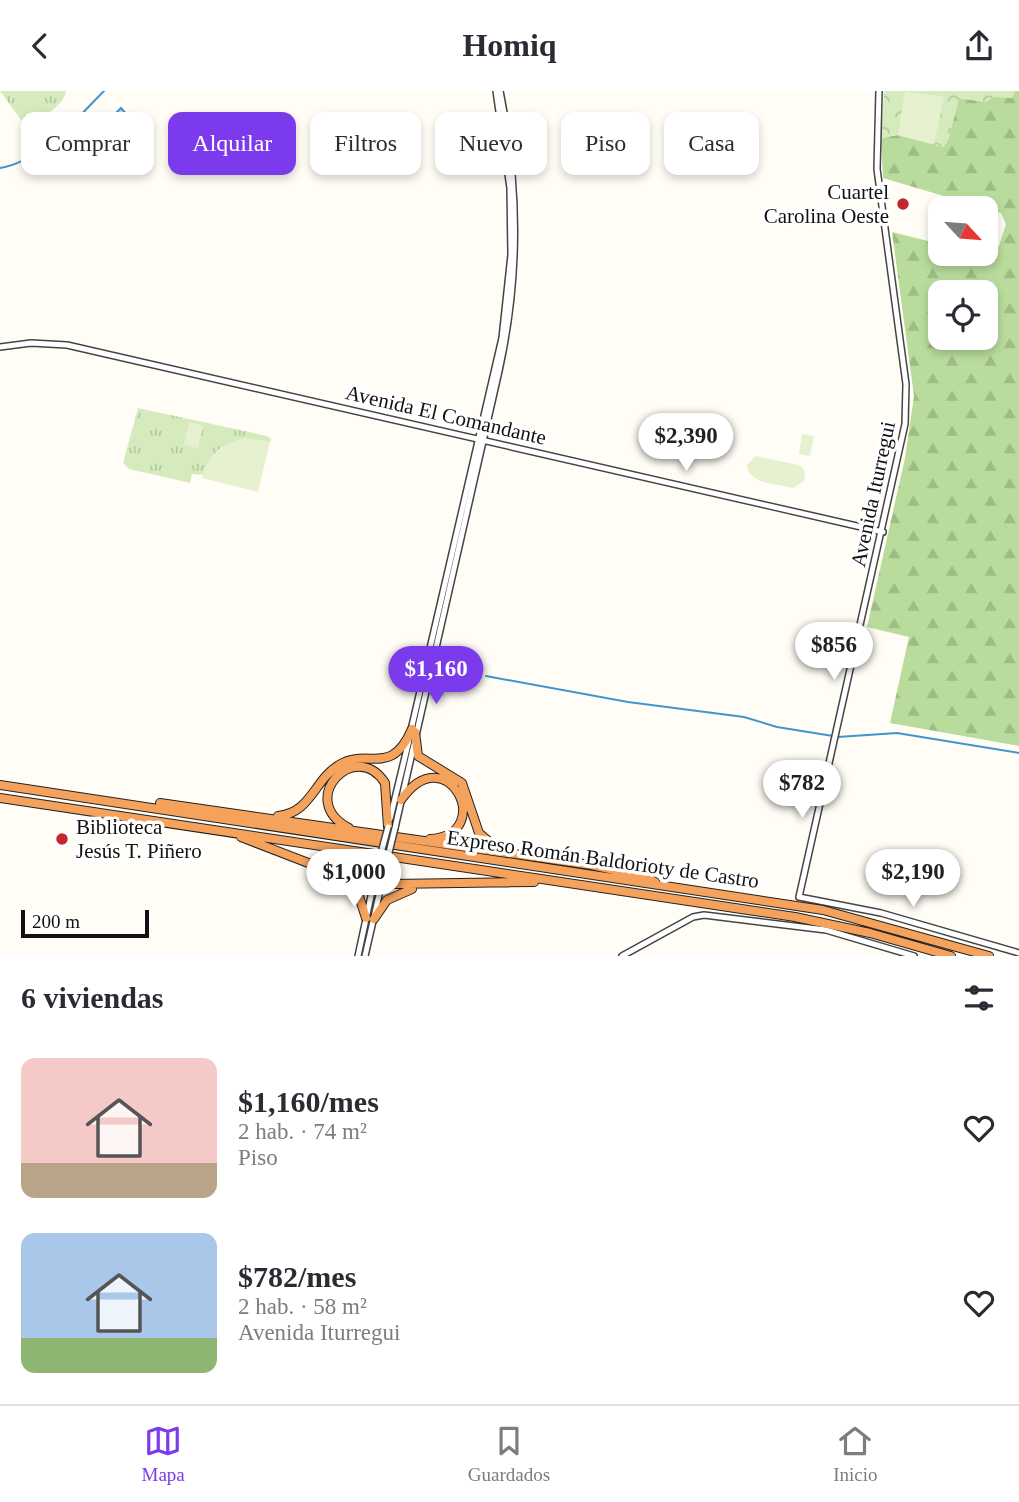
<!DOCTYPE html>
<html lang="es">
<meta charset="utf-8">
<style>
:root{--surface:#fff;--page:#f7f7f7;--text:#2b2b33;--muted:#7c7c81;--line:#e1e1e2;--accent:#7c3aed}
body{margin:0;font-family:Georgia,serif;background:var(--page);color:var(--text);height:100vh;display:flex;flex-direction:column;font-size:26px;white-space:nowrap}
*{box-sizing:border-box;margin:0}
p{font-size:23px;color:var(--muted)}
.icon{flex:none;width:38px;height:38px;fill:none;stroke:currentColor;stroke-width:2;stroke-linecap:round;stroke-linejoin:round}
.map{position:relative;height:865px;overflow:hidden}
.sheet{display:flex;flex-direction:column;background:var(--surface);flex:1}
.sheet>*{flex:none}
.banner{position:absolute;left:21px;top:21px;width:978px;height:63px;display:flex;gap:14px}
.needle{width:46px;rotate:116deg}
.buttons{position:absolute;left:928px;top:105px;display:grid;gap:14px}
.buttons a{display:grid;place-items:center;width:70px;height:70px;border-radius:14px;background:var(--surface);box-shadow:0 4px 10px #0003;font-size:35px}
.scale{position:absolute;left:21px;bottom:18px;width:128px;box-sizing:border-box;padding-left:7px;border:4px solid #111;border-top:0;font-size:19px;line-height:24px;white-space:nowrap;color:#111;-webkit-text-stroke:5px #fff;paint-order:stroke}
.price{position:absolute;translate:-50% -60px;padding:0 16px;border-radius:24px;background:#fff;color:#222;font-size:23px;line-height:46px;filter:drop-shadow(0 2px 4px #0008)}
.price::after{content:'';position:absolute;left:50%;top:42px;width:21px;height:16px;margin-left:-10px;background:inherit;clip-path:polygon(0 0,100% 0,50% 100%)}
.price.current{background:var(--accent);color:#fff}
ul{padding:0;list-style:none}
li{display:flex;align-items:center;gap:21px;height:175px;padding:0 21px}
li span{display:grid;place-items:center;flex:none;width:196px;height:140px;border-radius:14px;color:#555}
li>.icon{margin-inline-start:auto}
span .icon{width:84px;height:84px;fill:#fffc;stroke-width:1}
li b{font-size:30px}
h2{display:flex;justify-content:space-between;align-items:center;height:84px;padding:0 21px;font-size:30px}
.chip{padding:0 24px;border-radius:14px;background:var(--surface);box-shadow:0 4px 10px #0003;font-size:24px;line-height:63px}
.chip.current{background:var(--accent);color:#fff}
header{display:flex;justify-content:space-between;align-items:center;height:91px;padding:0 21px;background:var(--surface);font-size:32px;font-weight:700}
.menu{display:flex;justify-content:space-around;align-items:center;height:98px;border-top:2px solid var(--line);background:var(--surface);font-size:19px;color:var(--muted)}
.menu a{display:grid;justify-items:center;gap:4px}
.menu .current{color:var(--accent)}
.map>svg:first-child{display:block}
.grass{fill:url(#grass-tufts)}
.forest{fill:url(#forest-firs);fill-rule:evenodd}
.park{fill:url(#park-crowns)}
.pitch{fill:#e6f2cf}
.water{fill:url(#water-ripples);stroke:#3f96cf;stroke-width:2}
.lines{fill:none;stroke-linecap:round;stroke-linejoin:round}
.stream{stroke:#3f96cf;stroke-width:2}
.minor-casing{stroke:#444;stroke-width:8}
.highway-casing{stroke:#222;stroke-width:10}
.minor{stroke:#fff;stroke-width:5}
.highway{stroke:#f5a25d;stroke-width:8}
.minor-bridge-casing{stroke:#444;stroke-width:8;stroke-linecap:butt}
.minor-bridge{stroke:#fff;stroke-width:5}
.poi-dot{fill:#c4262e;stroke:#fff;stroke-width:2.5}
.labels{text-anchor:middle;stroke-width:7;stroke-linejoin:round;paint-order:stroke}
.poi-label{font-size:21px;fill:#111;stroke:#fff;text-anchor:end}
.street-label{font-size:21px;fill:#111;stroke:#fff}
</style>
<header><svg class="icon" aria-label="back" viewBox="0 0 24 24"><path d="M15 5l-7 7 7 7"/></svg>Homiq<svg class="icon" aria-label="share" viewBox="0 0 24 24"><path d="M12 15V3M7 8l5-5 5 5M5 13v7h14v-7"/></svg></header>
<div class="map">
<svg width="1019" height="865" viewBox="0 0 1019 865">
<defs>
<pattern id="grass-tufts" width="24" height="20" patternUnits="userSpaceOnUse" patternTransform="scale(1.75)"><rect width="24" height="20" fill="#d5ebbd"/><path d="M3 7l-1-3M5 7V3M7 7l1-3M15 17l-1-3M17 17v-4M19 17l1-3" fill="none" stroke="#b6c8a1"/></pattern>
<pattern id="forest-firs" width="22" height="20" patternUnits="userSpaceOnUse" patternTransform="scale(1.75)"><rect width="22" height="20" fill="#b9dc9c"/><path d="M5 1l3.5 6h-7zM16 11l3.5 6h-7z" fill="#9ebc85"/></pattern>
<pattern id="park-crowns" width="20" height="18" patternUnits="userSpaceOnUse" patternTransform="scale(1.75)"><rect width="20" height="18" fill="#d5ebbd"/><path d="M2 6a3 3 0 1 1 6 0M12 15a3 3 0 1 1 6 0" fill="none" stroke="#b6c8a1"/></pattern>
<pattern id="water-ripples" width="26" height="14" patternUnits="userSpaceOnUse" patternTransform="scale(1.75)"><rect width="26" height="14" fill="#b9e0f7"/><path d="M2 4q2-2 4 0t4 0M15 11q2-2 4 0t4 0" fill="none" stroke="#9ebfd3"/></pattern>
</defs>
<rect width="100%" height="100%" fill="#fffdf5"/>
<path class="grass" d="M 0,0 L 66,0 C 64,14 42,27 31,35 L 24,33 Z
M 138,317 L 267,345 L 271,348 L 270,351 C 239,344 213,352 203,384 L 192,383 L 190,392 L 129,378 L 123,372 Z"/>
<path class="forest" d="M 1015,0 L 1019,0 L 1019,655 L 890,632 L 909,546 L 867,536 L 905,367 L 914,305 L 892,141 L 940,153 L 940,163 L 988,166 L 999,155 L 1006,133 L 1001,122 L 883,87 L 881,47 L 898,44 L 943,56 L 948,49 L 959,7 L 986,11 L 992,6 L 1012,6 ZM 940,201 L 985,201 L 985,247 L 940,247 Z"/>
<path class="park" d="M 884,0 L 1015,0 L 1012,7 L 993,6 L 986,11 L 959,7 L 948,50 L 943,56 L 898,44 L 881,47 Z"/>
<path class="pitch" d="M 905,0 L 944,6 L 934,53 L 898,44 Z
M 73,47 L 90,63 L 82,71 L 65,55 Z
M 189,331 L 203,335 L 198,357 L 184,354 Z
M 802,343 L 814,345 L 810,365 L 799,363 Z
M 245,347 L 270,351 L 258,401 L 202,387 C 208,365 223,352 245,347 Z
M 755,365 L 799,374 L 804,378 L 805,389 L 793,397 C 777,393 748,393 747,374 Z"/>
<path class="water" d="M 121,17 L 128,25 L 105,47 L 98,40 Z"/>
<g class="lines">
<path class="stream" d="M 0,77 C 42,70 75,29 104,0
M 486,585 L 628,611 L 744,626 L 777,636 L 833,645
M 838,646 L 897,642 L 1019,662"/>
<g class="minor-casing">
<path id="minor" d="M 879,0 L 877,78 L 906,293 L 905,333 L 799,806 L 881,822 L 1019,862
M 0,256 L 31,252 L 67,254 L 883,441
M 411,639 L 502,247 L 511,164 L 510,97 L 496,0
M 390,728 L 409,649
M 395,737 L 499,280 C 520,185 519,95 500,0
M 358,865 L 377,777
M 365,865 L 385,778
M 622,865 L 693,826 L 704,824 L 826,839 L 914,865"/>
</g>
<g class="highway-casing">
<path id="highway" d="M 415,641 L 418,665 L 462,692 L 479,742 L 499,759
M 0,694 L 823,819 L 989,865
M 0,707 L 795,826 L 870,842 L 951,865
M 401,709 C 447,643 498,744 430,748
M 160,712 L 591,774 L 642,785 L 655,791
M 278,725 C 311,722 314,689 339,674 C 368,656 391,687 412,638
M 349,737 C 295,709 356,646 385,692 L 388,736
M 241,746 L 342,785 L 391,793 L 534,791
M 344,787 L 357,799 L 366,827
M 374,828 L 387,809 L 412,798"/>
</g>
<use href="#minor" class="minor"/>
<use href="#highway" class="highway"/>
<g class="minor-bridge-casing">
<path id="minor-bridge" d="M 377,777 L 388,736
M 385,778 L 395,737"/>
</g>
<use href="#minor-bridge" class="minor-bridge"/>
</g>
<g class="poi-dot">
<circle cx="903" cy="113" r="7"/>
<circle cx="62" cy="748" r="7"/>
</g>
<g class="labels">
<g class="poi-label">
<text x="889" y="108">Cuartel<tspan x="889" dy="24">Carolina Oeste</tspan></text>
<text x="76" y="743" text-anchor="start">Biblioteca<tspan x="76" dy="24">Jesús T. Piñero</tspan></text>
</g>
<g class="street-label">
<text transform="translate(446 324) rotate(13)" y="7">Avenida El Comandante</text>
<text transform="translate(873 403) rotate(-78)" y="7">Avenida Iturregui</text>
<text transform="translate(603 768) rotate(8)" y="7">Expreso Román Baldorioty de Castro</text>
</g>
</g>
</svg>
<div class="buttons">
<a><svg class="needle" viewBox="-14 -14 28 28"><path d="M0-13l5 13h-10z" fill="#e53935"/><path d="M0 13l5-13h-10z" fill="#7c7c81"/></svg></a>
<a><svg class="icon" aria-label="locate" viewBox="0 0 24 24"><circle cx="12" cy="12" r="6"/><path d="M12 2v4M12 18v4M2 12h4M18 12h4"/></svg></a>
</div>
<div class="scale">200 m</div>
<b class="price" style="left:686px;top:382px">$2,390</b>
<b class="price" style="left:834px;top:591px">$856</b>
<b class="price current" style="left:436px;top:615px">$1,160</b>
<b class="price" style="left:802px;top:729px">$782</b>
<b class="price" style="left:354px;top:818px">$1,000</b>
<b class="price" style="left:913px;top:818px">$2,190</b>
<div class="banner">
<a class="chip">Comprar</a>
<a class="chip current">Alquilar</a>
<a class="chip">Filtros</a>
<a class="chip">Nuevo</a>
<a class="chip">Piso</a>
<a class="chip">Casa</a>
</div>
</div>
<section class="sheet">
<h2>6 viviendas<svg class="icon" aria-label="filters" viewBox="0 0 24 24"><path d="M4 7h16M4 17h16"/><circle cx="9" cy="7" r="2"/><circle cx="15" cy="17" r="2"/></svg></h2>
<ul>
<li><span style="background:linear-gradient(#f6c9c9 75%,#b9a48a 0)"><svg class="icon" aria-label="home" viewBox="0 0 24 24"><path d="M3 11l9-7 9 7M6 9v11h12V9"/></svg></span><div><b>$1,160/mes</b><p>2 hab. · 74 m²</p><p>Piso</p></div><svg class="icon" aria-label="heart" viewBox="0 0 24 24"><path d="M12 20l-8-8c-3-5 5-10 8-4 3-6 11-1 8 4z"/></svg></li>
<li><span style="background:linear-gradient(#a9c7e8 75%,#8fb573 0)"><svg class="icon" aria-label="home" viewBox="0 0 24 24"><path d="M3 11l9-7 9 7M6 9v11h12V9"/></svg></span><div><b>$782/mes</b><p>2 hab. · 58 m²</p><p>Avenida Iturregui</p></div><svg class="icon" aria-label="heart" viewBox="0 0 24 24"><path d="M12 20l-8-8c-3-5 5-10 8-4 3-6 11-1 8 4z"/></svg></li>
</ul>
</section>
<nav class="menu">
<a class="current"><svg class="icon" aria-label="map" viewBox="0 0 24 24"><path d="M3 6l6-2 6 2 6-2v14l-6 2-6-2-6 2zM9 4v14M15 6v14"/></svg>Mapa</a>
<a><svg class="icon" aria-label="saved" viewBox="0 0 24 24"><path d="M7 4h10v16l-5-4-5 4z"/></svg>Guardados</a>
<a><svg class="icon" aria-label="home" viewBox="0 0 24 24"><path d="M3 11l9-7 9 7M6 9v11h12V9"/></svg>Inicio</a>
</nav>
